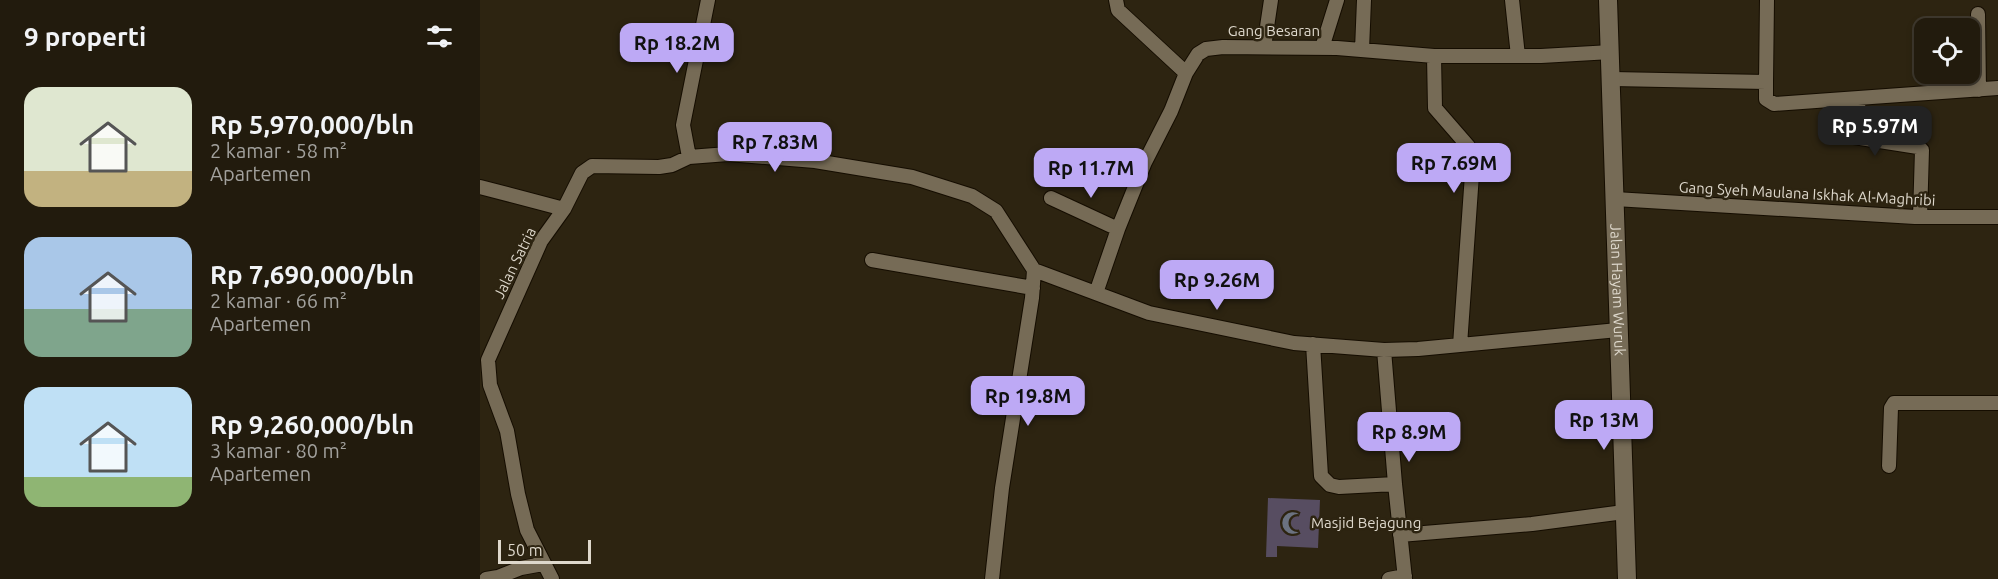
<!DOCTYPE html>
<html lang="id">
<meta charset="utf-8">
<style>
:root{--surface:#221b0d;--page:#2a2416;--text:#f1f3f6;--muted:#a2a19d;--line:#3f392e;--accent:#bda9f5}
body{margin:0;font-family:Ubuntu,sans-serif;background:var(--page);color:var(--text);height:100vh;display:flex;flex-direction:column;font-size:22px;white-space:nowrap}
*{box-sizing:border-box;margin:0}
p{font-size:20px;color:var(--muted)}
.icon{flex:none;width:33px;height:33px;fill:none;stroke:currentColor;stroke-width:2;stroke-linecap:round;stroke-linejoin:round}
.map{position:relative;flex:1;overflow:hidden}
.side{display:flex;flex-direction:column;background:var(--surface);width:480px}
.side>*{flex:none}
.controls{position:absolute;left:1434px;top:18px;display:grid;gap:12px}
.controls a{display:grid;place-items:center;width:66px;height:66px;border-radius:12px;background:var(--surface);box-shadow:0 3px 9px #0003,0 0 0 2px var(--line);font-size:30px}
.scale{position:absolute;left:18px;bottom:15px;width:93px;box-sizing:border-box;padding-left:6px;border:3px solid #ded8cc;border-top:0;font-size:16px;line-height:21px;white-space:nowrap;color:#ded8cc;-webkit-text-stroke:4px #2d2411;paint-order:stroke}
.price{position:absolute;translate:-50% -51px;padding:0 14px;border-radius:12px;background:var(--accent);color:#111;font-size:20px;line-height:39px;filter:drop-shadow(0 2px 3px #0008)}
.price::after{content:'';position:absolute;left:50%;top:36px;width:18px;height:14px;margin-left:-9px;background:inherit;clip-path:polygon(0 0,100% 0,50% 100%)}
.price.on{background:#222;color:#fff}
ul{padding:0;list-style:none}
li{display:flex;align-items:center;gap:18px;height:150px;padding:0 24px}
li span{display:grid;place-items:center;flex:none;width:168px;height:120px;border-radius:18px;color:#555}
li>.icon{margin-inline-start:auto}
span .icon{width:72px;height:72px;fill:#fffc;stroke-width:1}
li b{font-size:26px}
h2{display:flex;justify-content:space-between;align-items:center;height:72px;padding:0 24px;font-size:26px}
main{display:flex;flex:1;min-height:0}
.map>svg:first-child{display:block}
.building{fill:#574d61}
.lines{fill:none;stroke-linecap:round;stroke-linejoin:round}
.street-casing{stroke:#150d00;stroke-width:16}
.secondary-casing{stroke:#150d00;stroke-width:20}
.street{stroke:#766b56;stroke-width:14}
.secondary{stroke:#766b56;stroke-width:18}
.labels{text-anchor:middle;stroke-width:5;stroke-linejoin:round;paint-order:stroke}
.street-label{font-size:15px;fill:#ded8cc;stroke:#2d2411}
.poi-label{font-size:15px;fill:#ded8cc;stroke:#2d2411;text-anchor:start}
</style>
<main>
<section class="side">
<h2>9 properti<svg class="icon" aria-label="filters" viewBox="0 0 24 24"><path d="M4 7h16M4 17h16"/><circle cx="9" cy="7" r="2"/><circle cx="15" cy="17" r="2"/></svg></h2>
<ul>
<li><span style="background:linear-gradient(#dfe7d0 70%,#c2b280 0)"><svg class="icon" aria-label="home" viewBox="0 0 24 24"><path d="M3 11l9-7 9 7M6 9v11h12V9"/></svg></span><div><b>Rp 5,970,000/bln</b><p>2 kamar · 58 m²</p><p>Apartemen</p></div></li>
<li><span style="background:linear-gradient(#a9c7e8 60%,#7fa58c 0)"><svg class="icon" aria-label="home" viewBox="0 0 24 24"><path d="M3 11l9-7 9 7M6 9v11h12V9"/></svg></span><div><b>Rp 7,690,000/bln</b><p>2 kamar · 66 m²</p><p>Apartemen</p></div></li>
<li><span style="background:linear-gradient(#bfe0f5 75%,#8fb573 0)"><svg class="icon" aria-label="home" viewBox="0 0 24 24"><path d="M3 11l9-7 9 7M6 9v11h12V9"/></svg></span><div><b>Rp 9,260,000/bln</b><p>3 kamar · 80 m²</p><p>Apartemen</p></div></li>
</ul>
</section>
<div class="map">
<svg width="1518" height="579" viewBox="0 0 1518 579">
<rect width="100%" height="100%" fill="#2d2411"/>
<path class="building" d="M 788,498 L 840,500 L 838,548 L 797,546 L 797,557 L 786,557 Z"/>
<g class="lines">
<g class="street-casing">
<path id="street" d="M 636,0 L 638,10 L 706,73
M 1032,0 L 1038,56
M 1498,14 L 1499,90
M 784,47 L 791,0
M 842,48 L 857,0
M 882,50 L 884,0
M 954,56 L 955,108 L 988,146 L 993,160 L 980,345
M 1132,79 L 1286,82 L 1286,99 L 1294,104 L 1518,88
M 1286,82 L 1287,0
M 1379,99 L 1374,137 L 1438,147 L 1442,150 L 1440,217
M 209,157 L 203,125 L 228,0
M 0,187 L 84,209
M 571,198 L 638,229
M 1135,199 L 1435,217 L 1518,217
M 392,260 L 553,288
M 616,293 L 638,229 L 665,162 L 691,111 L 706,73 L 718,54 L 726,49 L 743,47 L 857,48 L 954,56 L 1061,56 L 1131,52
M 833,344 L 841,476 L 850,485 L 859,487 L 915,484
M 904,350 L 915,484 L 925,579
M 1409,466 L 1411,408 L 1414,403 L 1518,403
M 920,535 L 1052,524 L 1144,512
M 6,579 L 18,577 L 41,568 L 63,564
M 72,579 L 47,530 L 38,494 L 27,431 L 10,385 L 8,360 L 61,241 L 84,209 L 102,173 L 112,166 L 179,167 L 192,165 L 209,157 L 248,154 L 335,161 L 432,177 L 492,196 L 516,211 L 554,270 L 669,313 L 814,343 L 904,350 L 938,349 L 1138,330
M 512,579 L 522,488 L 552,298 L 554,270
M 909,579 L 925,576"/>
</g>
<g class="secondary-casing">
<g id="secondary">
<path id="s1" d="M 1128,0 L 1147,579"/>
</g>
</g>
<use href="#street" class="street"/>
<use href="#secondary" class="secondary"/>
</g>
<defs>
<g id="mosque-bare" transform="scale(1.8)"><path d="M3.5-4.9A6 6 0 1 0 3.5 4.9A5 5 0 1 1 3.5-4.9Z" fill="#6b7280" stroke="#2d2411" stroke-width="2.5" paint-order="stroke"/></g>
</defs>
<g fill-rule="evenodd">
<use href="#mosque-bare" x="813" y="523"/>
</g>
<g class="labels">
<g class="street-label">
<text x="794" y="36">Gang Besaran</text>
<text transform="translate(1327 194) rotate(3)" y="5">Gang Syeh Maulana Iskhak Al-Maghribi</text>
<text transform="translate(35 263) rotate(-64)" y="5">Jalan Satria</text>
<text dy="5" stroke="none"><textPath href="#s1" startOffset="290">Jalan Hayam Wuruk</textPath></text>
</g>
<g class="poi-label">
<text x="831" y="528">Masjid Bejagung</text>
</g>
</g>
</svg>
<div class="controls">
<a><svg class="icon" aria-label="locate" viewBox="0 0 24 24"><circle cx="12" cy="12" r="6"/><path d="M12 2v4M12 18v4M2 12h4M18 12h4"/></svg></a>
</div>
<div class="scale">50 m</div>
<b class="price" style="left:197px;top:74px">Rp 18.2M</b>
<b class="price on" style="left:1395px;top:157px">Rp 5.97M</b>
<b class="price" style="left:295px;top:173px">Rp 7.83M</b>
<b class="price" style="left:974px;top:194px">Rp 7.69M</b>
<b class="price" style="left:611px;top:199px">Rp 11.7M</b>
<b class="price" style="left:737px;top:311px">Rp 9.26M</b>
<b class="price" style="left:548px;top:427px">Rp 19.8M</b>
<b class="price" style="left:1124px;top:451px">Rp 13M</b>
<b class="price" style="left:929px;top:463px">Rp 8.9M</b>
</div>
</main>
